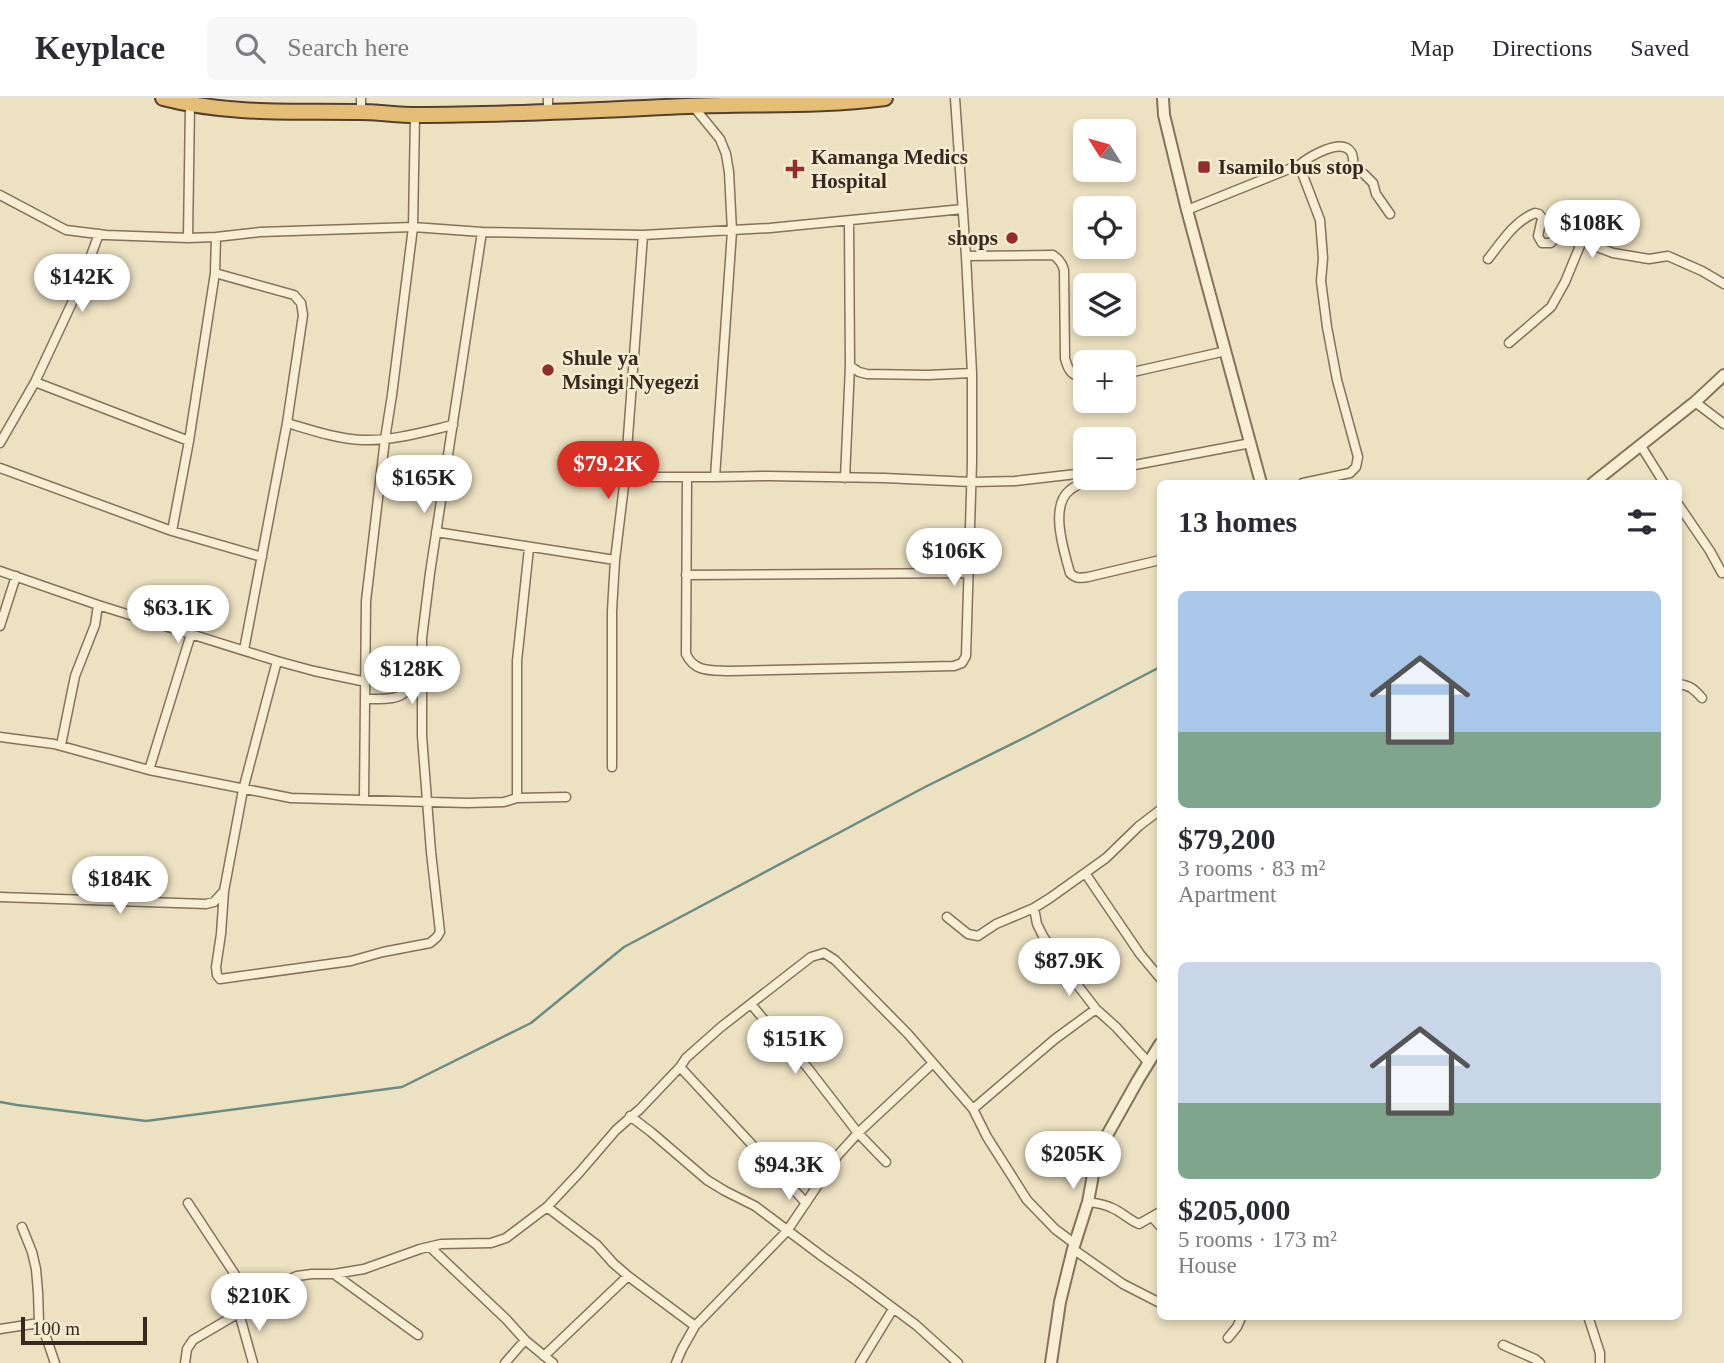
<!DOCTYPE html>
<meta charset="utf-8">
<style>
:root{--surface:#fff;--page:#f7f7f7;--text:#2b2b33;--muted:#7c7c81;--line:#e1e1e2;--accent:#d93025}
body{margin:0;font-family:"Times New Roman",serif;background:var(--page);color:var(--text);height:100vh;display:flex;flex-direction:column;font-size:26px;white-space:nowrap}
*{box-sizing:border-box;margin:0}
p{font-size:23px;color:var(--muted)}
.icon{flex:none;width:38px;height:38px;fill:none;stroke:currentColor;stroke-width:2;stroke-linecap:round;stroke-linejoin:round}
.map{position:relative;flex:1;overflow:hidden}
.details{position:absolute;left:1157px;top:382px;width:525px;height:840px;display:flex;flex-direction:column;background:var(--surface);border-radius:10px;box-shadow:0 4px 10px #0003}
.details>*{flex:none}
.needle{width:46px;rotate:307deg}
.buttons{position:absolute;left:1073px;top:21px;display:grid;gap:14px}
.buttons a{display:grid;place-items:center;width:63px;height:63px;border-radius:10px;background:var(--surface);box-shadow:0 4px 10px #0003;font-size:35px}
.scale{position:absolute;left:21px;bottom:18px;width:126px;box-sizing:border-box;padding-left:7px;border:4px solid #352a1d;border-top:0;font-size:19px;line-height:24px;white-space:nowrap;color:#352a1d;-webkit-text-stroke:5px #f4ebd1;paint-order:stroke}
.price{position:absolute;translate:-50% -60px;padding:0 16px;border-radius:24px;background:#fff;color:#222;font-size:23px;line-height:46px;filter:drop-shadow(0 2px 4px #0008)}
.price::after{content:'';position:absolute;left:50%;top:42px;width:21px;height:16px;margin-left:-10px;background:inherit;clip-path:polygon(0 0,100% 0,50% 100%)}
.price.current{background:var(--accent);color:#fff}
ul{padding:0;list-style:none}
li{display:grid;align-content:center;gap:14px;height:371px;padding:0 21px}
li span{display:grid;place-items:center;height:217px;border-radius:10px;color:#555}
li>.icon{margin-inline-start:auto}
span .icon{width:126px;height:126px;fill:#fffc;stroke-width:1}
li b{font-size:30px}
h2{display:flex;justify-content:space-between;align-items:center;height:84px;padding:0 21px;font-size:30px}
header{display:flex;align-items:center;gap:42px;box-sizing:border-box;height:98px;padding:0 35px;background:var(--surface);border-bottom:2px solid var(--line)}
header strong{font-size:33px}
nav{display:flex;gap:38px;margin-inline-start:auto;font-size:24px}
.search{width:490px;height:63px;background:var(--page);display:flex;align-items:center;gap:18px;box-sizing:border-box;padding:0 24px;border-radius:10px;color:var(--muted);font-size:26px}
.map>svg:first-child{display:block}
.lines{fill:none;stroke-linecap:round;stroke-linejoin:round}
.stream{stroke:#6b8c85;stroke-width:2.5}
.minor-casing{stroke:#85725a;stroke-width:11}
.tertiary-casing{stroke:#85725a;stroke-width:14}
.trunk-casing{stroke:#53402e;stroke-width:18}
.minor{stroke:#f7eed4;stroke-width:8}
.tertiary{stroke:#f7eed4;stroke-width:10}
.trunk{stroke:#e4bd77;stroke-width:14}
.poi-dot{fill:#922f2c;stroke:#f4ebd1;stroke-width:2.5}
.labels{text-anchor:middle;stroke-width:5;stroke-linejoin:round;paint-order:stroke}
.poi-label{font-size:21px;font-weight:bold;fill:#352a1d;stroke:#f4ebd1;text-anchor:start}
</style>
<header>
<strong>Keyplace</strong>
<div class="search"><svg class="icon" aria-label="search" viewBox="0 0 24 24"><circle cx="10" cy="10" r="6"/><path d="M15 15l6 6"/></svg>Search here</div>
<nav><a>Map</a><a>Directions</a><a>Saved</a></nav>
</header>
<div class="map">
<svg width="1724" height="1265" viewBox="0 0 1724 1265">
<rect width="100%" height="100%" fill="#ece1c1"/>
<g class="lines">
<path class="stream" d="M 0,1004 L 17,1007 L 146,1023 L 402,989 L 531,925 L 624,849 L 925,689 L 1028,638 L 1160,569"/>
<g class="minor-casing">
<path id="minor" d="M 361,0 L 361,14
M 548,0 L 548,15
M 693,8 L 720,41 L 726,56 L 729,74 L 732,133 L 715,379
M 1299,67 C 1309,59 1341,39 1351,54 C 1354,58 1353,66 1354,71 L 1364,76 L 1373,85 L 1376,96 L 1390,116
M 0,97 L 66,132 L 106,137 L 188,140 L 216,139 L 260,134 L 413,129 L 482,134 L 643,137 L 770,130 L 963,111
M 1187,112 L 1299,67 L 1320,122 L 1323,160 L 1321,183 L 1327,229 L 1337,282 L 1358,359 L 1356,369 L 1350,375 L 1303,385
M 188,140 L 190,7
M 966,158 L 1053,157 C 1059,161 1062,165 1064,172 L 1065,260 C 1068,273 1072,278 1085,280
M 1488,161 C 1501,145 1514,123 1535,115 L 1539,116 L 1542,120 L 1538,138 L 1542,145 L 1551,145 L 1564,130 L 1572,127 L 1576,128 L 1588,143 L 1597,149 L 1613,155 L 1649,161 L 1668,158 L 1702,173 L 1724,186
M 215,175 L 294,197 L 301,205 L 303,217 L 287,325 L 244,552
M 1509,245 L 1551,209 L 1565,184 L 1584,138
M 850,268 L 859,274 L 867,276 L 928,277 L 972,275
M 1124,276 L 1226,253
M 35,284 L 189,343
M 1695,304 L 1724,326
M 287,325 C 311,332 337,341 362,342 C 392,343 423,334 453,327
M 0,345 L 35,284 L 78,192 L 99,136
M 1641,348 L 1664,385
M 1124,369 L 1251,345
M 0,370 L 172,433 L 262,459
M 625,379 L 715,379 L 768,378 L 884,380 L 972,384 L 1015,383 L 1085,375
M 687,379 L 686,556 C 695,575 711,572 730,573 L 954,568 L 962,565 L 966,558 L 972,364 L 972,275 L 966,158 L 955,0
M 845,380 L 850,268 L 849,124
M 1095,380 C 1087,384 1077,386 1070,392 C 1049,408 1064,453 1070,475 C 1076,481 1080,480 1088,479 L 1160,462
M 1678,406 L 1710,453 L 1722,475
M 172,433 L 189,343 L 215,175 L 216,139
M 436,434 L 615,462
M 0,473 L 98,507 L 277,563 L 314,573 L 366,584
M 686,477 L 968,475
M 0,528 L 16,478
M 277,563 L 243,692 L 224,793 L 221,836 L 216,869 L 217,877 L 220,881 L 351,863 L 383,854 L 430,845 L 437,839 L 440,834 L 431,754 L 422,638 L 422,540 L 430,475 L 482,134
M 1678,586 C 1690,587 1695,592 1702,600
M 365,601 C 398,601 406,603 419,570
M 0,639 L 54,646 L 149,672 L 291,700 L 467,705 L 504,704 L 517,700 L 566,699
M 61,647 L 75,578 L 95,527 L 98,507
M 612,669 L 612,513 L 615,462 L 625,379 L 643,137
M 149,672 L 191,536
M 517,700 L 517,563 L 529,450
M 364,701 L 366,503 L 385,341 L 392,297 L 413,129 L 415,17
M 1085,775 L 1140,856 L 1160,880
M 0,799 L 206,806 L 214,804 L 224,793
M 1034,810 L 1037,826 L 1043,838 L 1069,876 L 1096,911 L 1116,929 L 1148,964
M 947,819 L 968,836 L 978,838 L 996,826 L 1034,810 L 1050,800 L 1106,760 L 1139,728 L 1160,712
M 751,906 L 780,941 L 807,969 L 858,1035 L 886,1064
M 680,969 L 806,1105
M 973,1011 L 1055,941 L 1096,911
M 630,1018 L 651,1034 L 707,1082 L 725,1093 L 755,1108 L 823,1159 L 857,1183 L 916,1227 L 958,1265
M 1088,1104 C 1096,1105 1105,1106 1112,1110 C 1122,1114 1129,1122 1139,1126 L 1160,1114
M 188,1105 L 234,1175 L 251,1206
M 547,1109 L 597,1147 L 613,1165 L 628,1178 L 695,1228
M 1153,1120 L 1160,1128
M 22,1129 L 32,1154 L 36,1171 L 38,1194 L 39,1225 L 45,1236 L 55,1265
M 430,1149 L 506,1221 L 525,1242 L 553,1265
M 1073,1151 L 1123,1186 L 1160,1205
M 334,1176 L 418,1237
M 239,1215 L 253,1265
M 1588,1218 L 1600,1255 L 1600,1265
M 0,1231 L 39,1225
M 1228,1240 L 1237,1229 L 1241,1220 L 1240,1218
M 1503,1247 L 1535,1261 L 1540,1265
M 544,1258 L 628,1178
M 185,1265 L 187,1251 L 193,1242 L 239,1215 L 286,1183 L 297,1178 L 312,1176 L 334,1176 L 364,1171 L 420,1151 L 441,1146 L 491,1145 L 506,1140 L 547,1109 L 579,1075 L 616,1032 L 640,1011 L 680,969 L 686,960 L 721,929 L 811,859 L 824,855 L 835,862 L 908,936 L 973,1011 L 987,1039 L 1027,1102 L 1055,1131 L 1075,1146
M 505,1265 L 525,1242
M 676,1265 L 682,1251 L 695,1228 L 787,1133 L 838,1057 L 858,1035 L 933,965
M 860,1265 L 893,1211"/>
</g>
<g class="tertiary-casing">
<path id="tertiary" d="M 1163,0 L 1164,17 L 1187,112 L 1261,385
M 1593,385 L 1695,304 L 1724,277
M 1051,1265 L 1060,1204 L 1073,1151 L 1088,1104 L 1097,1055 L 1138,982 L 1160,946"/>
</g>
<g class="trunk-casing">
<path id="trunk" d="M 163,0 C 229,17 291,13 359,14 C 378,14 397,17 417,17 C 507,17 598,12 688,8 C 754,5 819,9 885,0"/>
</g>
<use href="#minor" class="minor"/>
<use href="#tertiary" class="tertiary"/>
<use href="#trunk" class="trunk"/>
</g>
<g class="poi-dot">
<rect x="1197" y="62" width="14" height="14" rx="3.5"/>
<path d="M791.5 60.5h7v7h7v7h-7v7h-7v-7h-7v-7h7z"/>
<circle cx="1012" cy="140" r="7"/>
<circle cx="548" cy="272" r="7"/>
</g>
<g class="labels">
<g class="poi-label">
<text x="811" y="66">Kamanga Medics<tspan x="811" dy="24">Hospital</tspan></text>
<text x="1218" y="76">Isamilo bus stop</text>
<text x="998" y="147" text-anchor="end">shops</text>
<text x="562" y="267">Shule ya<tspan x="562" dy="24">Msingi Nyegezi</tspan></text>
</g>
</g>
</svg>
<div class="buttons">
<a><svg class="needle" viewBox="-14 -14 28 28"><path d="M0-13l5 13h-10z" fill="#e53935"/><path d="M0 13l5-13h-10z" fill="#7c7c81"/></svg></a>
<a><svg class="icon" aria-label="locate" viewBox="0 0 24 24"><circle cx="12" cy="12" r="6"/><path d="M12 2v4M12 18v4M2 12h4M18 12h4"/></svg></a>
<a><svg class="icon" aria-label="layers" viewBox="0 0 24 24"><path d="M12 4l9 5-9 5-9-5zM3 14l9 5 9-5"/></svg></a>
<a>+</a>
<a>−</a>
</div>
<div class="scale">100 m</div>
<b class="price" style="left:1592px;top:162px">$108K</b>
<b class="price" style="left:82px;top:216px">$142K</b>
<b class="price current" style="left:608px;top:403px">$79.2K</b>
<b class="price" style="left:424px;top:417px">$165K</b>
<b class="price" style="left:954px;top:490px">$106K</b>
<b class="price" style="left:178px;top:547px">$63.1K</b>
<b class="price" style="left:412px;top:608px">$128K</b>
<b class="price" style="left:120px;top:818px">$184K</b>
<b class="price" style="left:1069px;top:900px">$87.9K</b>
<b class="price" style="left:795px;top:978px">$151K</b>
<b class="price" style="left:1073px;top:1093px">$205K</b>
<b class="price" style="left:789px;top:1104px">$94.3K</b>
<b class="price" style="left:259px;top:1235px">$210K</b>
<section class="details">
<h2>13 homes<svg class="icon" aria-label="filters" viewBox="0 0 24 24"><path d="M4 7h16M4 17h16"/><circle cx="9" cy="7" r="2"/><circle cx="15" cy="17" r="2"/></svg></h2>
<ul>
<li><span style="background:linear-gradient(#a9c7e8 65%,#7fa58c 0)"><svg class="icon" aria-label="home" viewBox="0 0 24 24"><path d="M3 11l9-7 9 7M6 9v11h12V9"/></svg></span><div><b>$79,200</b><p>3 rooms · 83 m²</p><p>Apartment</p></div></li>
<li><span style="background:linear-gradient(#c9d6e8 65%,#7fa58c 0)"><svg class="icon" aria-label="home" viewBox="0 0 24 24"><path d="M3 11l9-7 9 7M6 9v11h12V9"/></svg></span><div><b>$205,000</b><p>5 rooms · 173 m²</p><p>House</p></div></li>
</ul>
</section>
</div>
